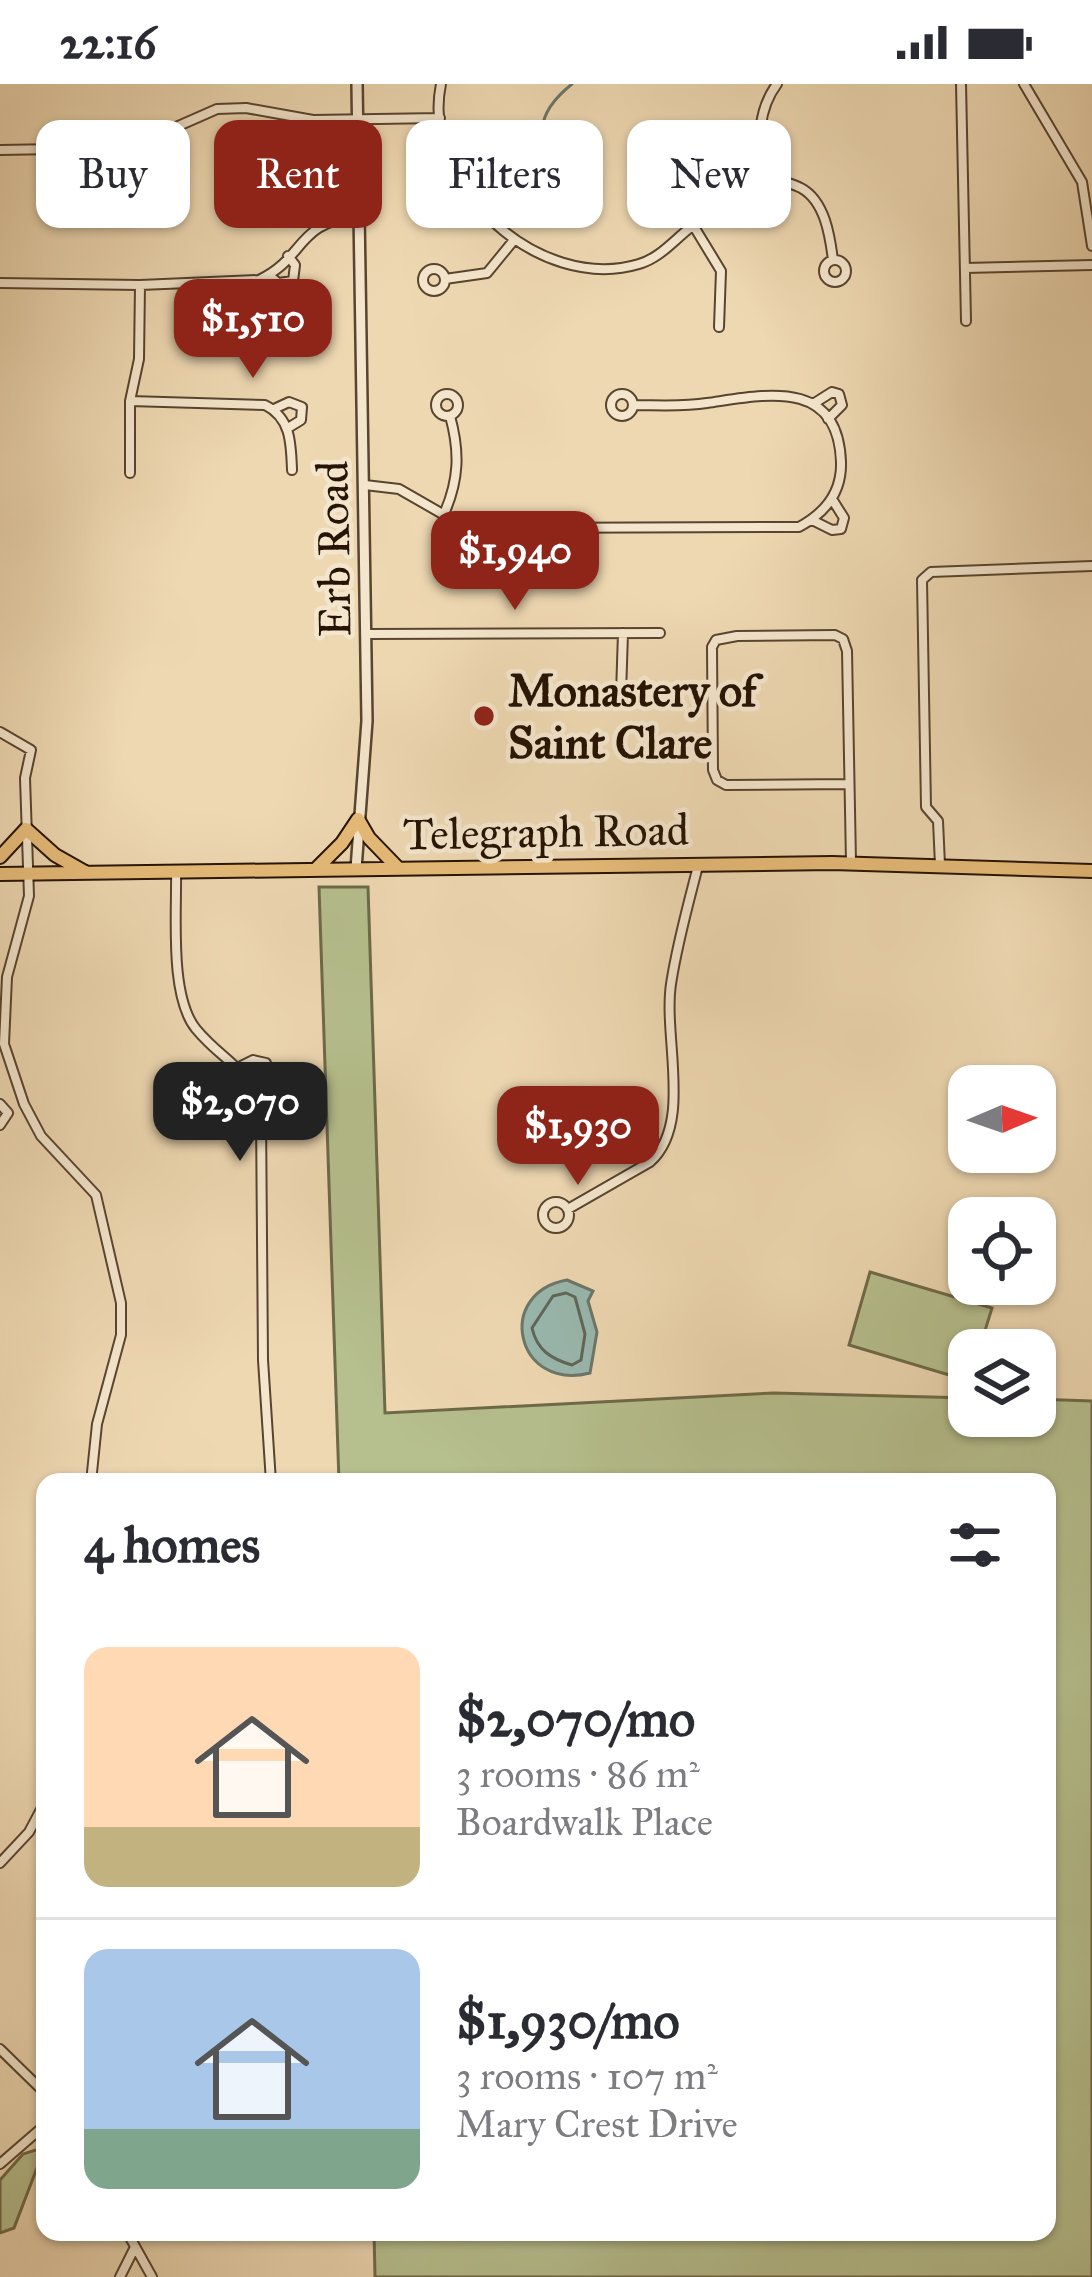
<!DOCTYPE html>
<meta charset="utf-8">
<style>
:root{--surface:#fff;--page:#f7f7f7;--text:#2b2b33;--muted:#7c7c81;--line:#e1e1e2;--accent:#8f2418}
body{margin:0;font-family:"IM FELL Great Primer",serif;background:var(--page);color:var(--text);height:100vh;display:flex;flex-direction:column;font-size:45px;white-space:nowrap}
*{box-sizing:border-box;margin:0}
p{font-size:39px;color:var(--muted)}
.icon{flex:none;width:66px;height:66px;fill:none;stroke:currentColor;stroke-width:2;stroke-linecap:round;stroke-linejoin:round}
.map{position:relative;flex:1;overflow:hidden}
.panel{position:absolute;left:36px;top:1389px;width:1020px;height:768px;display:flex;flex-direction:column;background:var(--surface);border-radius:24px;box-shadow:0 3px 9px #0004}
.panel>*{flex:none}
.hud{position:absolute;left:36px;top:36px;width:1020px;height:108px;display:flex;gap:24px}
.needle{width:78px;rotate:88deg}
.tools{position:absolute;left:948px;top:981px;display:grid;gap:24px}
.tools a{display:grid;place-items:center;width:108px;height:108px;border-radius:24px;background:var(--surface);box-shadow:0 3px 9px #0004;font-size:60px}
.price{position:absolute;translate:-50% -102px;padding:0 27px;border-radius:24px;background:var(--accent);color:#fff;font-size:39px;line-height:78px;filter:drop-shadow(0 3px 6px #0008)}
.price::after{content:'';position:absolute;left:50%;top:72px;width:36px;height:27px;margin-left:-18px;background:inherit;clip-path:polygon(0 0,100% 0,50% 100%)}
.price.selected{background:#222;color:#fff}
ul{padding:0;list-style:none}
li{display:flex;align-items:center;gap:36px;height:300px;padding:0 48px}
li+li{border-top:3px solid var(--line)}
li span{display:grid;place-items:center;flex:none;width:336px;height:240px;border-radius:24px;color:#555}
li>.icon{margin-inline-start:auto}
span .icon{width:144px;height:144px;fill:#fffc;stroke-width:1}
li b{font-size:51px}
h2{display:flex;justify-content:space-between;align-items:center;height:144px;padding:0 48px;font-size:51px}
.chip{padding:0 42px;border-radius:24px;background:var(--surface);box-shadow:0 3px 9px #0004;font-size:42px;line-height:108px}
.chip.selected{background:var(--accent);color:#fff}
.status{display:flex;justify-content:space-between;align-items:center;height:84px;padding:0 60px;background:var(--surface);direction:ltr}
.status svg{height:33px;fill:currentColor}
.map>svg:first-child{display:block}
.green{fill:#b6bf8e;stroke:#6e6948;stroke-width:3}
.water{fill:#99b9b0;stroke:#6b776b;stroke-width:3}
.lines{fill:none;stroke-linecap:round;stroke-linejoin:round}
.shore{stroke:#60665a;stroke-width:3}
.stream{stroke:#6b776b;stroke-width:3}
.minor-casing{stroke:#58442f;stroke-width:12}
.tertiary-casing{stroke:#58442f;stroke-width:14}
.primary-casing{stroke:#261303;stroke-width:16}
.minor{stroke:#f4e6cd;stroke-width:8}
.tertiary{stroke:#f4e6cd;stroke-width:9}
.primary{stroke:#e7bc79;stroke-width:12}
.poi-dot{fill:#8f2418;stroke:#f4e6cd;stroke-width:4.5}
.labels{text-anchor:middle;stroke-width:9;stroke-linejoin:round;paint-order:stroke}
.street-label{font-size:45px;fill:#261303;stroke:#f4e6cd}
.poi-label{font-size:45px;font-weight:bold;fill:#261303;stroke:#f4e6cd;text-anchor:start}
</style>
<div class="status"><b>22:16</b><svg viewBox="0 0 49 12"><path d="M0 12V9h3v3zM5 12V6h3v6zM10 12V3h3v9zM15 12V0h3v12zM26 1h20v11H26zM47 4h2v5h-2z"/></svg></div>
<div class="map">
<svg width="1092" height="2193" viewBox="0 0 1092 2193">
<rect width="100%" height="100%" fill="#eed8b2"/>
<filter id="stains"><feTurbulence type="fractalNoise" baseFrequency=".00167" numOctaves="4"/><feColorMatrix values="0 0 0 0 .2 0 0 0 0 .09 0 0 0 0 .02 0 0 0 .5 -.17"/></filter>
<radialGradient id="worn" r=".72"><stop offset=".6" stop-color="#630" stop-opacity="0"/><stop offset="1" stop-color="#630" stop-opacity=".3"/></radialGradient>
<path class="green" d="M 319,803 L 368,803 L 385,1329 L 774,1309 L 969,1314 L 969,1332 L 1035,1332 L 1035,1315 L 1092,1317 L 1092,2193 L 375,2193 L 374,2148 L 1047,2148 L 1047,1398 L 339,1398 Z
M 870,1188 L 992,1224 L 979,1266 L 969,1266 L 969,1297 L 849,1261 Z
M 45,2063 L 14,2144 L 0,2149 L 0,2096 L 23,2070 Z"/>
<path class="water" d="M 567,1196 L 593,1207 L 588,1217 L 597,1248 L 590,1289 C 516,1308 494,1209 567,1196 Z"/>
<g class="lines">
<path class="shore" d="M 566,1209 L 575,1213 L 585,1250 L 581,1276 L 572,1281 C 551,1275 537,1266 532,1244 L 553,1212 Z"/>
<path class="stream" d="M 547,115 C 552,61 521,41 572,0"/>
<g class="minor-casing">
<path id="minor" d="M 441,0 C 420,101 539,210 639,180 C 660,174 674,156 691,143 C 714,123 740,106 764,88
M 961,0 L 966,237
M 1024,0 L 1082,98 L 1092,162
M 0,66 L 112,64 L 151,54 L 217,25 L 246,24 L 313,36 L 440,34
M 764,88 C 776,97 789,98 801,104 C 825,117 830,152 833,176
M 764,88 C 756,59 759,24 777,0
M 693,141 L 721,187 L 719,243
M824 187a11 11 0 1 1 22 0a11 11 0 1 1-22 0Z
M 965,184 L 1092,181
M423 196a11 11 0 1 1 22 0a11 11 0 1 1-22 0Z
M 269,191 L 278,199 L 293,197 L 295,181 L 288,172
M 445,195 L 487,189 L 514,156
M 0,199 L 140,201 L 259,196 C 306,174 295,138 359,132
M436 321a11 11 0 1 1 22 0a11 11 0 1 1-22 0Z
M611 321a11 11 0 1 1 22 0a11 11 0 1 1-22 0Z
M 130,317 L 265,321 C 291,334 291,359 292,386
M 813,320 L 832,308 L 839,310 L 842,321 L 828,335
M 274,325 L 289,318 L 302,323 L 301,336 L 288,344
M 130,389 L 130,317 L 139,275 L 140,201
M 365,401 L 399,405 L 467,444 L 799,443 C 825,429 842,409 841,378 C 838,293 764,311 707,319 C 682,323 657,321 633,321
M 444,430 C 459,396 460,368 450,332
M 812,436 L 832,446 L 841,445 L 844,434 L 832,415
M 367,550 L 660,549
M 621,610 L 623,549
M 0,648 L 31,666 L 25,694 L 29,812 L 7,893 L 4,960 L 24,1020 L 41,1052 L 96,1111 L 121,1219 L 121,1251 L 97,1340 L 91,1398
M 849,700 L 726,701 L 717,696 L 713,686 L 712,563 L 716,556 L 737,552 L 835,551 L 843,555 L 847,567 L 851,778
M 940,781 L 938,737 L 926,723 L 922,496 L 931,488 L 1092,482
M 176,788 C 177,829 169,912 196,945 C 227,982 247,978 261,1032 L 263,1276 L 271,1398
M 239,983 L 253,976 L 266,979 L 269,993 L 255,1006
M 0,1020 L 8,1029 L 0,1041
M543 1131a13 13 0 1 1 26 0a13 13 0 1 1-26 0Z
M 568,1125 L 650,1078 C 693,1040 663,954 671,900 C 677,860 688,821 698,782
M 0,1779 L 29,1748 L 45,1718
M 0,1965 L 45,2009
M 0,2080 L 45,2041
M 127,2148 L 152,2193
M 120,2193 L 134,2165"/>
</g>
<g class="tertiary-casing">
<path id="tertiary" d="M 356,785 L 367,637 L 357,0"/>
</g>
<g class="primary-casing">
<path id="primary" d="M 0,773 L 26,745 L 55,771 L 85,788
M 316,785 L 342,759 L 358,735 L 369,754 L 398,784
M 0,790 L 832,779 L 1092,787"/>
</g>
<use href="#minor" class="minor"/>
<use href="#tertiary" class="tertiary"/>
<use href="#primary" class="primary"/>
</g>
<circle class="poi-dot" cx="484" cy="632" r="12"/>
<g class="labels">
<g class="street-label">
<text transform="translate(333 465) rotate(-91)" y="16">Erb Road</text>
<text transform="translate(546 747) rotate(-1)" y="16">Telegraph Road</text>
</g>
<g class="poi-label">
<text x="508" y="622">Monastery of<tspan x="508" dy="52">Saint Clare</tspan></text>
</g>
</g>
<rect width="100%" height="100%" filter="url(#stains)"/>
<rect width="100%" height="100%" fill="url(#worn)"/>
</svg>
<div class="tools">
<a><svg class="needle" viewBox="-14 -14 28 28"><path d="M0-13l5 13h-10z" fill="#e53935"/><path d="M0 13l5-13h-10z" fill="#7c7c81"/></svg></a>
<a><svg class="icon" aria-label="locate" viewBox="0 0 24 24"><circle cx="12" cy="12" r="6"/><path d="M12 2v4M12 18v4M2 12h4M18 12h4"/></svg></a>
<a><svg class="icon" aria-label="layers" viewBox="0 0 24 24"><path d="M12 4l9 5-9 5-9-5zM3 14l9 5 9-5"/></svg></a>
</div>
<b class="price" style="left:253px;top:297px">$1,510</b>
<b class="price" style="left:515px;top:529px">$1,940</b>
<b class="price selected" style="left:240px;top:1080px">$2,070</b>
<b class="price" style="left:578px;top:1104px">$1,930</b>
<div class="hud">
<a class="chip">Buy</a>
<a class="chip selected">Rent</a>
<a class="chip">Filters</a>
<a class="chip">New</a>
</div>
<section class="panel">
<h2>4 homes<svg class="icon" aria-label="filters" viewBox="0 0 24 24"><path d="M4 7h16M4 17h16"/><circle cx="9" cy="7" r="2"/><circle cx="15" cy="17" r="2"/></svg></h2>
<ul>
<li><span style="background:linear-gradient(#ffd9b3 75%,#c2b280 0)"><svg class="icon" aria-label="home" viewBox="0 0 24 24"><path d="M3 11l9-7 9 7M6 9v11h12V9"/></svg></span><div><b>$2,070/mo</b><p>3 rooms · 86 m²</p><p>Boardwalk Place</p></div></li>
<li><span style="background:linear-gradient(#a9c7e8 75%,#7fa58c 0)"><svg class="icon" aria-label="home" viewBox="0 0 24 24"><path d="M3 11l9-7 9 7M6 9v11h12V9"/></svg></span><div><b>$1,930/mo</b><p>3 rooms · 107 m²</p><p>Mary Crest Drive</p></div></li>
</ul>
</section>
</div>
